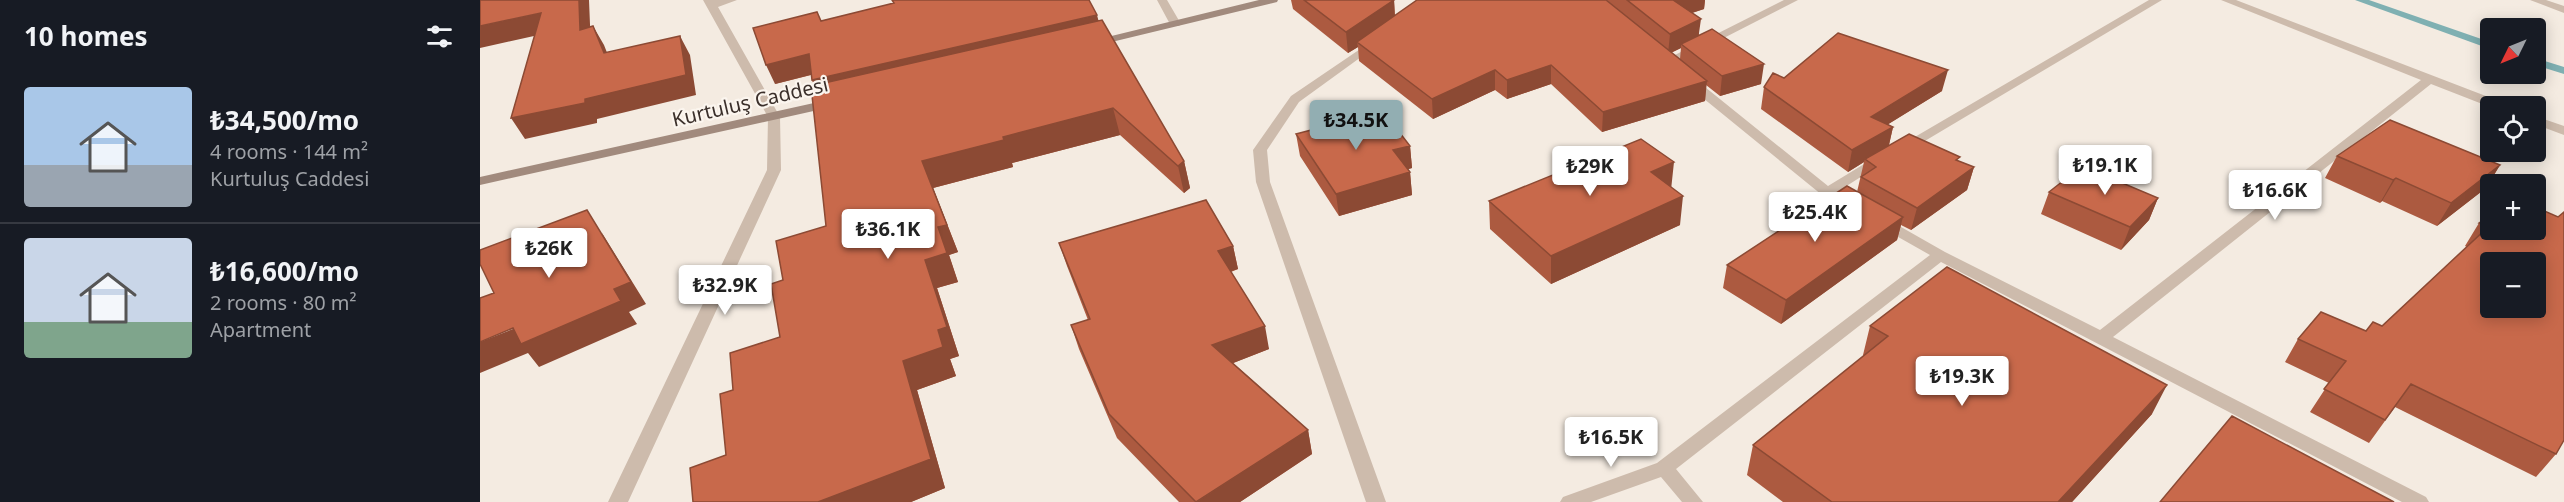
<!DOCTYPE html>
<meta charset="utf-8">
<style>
:root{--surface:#171b24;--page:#20242c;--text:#f1f3f6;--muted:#9ea1a6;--line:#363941;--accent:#92aeb2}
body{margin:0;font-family:"Noto Sans",sans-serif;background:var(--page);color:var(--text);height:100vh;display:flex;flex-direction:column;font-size:22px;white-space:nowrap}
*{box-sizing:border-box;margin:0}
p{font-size:20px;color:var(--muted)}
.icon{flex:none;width:33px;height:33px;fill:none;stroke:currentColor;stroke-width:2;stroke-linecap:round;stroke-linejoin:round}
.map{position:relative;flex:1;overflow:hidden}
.panel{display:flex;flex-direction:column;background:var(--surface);width:480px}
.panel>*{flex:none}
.needle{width:39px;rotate:227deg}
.buttons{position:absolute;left:2000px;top:18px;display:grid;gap:12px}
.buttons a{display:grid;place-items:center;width:66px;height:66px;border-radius:6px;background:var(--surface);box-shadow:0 3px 15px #0003;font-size:30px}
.price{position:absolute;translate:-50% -51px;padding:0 14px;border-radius:6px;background:#fff;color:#222;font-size:20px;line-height:39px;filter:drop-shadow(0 2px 3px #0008)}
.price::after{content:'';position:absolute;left:50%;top:36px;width:18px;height:14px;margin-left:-9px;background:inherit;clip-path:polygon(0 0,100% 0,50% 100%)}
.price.active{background:var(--accent);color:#111}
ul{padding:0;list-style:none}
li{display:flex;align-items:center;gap:18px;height:150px;padding:0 24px}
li+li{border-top:2px solid var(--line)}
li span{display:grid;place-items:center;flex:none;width:168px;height:120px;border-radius:6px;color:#555}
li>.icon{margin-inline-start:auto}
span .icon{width:72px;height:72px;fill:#fffc;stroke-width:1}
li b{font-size:26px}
h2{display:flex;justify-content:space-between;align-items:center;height:72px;padding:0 24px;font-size:26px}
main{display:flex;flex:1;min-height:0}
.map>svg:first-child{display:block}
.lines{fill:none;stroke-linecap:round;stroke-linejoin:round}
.stream{fill:#7fb0b2;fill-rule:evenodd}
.minor{fill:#cdbbac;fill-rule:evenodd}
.tertiary{fill:#cdbbac;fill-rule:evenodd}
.secondary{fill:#a18a7d;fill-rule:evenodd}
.wall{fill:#ac5a40;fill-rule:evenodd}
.shaded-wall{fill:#8c4a34}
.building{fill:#c8694b;stroke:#8c4a34;stroke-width:1.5;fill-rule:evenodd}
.labels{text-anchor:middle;stroke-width:4.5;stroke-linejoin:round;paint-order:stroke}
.street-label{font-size:20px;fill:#3b302b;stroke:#fbf5ee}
</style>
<main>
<section class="panel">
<h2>10 homes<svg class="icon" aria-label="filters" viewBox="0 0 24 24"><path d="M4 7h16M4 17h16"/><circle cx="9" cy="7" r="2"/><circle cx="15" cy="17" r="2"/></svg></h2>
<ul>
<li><span style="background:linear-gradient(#a9c7e8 65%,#9aa5b1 0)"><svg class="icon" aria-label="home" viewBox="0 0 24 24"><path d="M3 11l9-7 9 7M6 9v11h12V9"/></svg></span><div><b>₺34,500/mo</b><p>4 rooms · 144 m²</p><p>Kurtuluş Caddesi</p></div></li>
<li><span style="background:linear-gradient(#c9d6e8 70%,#7fa58c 0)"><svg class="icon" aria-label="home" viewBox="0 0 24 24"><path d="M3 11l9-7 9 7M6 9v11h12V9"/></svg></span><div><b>₺16,600/mo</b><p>2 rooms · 80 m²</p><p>Apartment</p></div></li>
</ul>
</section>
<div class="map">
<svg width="2084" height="502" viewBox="0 0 2084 502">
<rect width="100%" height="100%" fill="#f4ebe1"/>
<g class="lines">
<path class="stream" d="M 1875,0 L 1889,0 L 2010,42 L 2010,49 Z
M 2055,58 L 2084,67 L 2084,74 L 2055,65 Z"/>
<path class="minor" d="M 223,0 L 257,0 L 238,7 L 300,117 L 299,120 L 289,120 L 288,117 Z
M 677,0 L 687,0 L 701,24 L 699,26 L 691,26 Z
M 1304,0 L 1318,0 L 1191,65 L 1183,65 L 1181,62 Z
M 1669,0 L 1682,0 L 1428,151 L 1418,151 L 1416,148 Z
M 1741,0 L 1756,0 L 2024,103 L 2026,106 L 2010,107 L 1951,84 L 1633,337 L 1946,497 L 1949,502 L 1922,502 L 1461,262 L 1196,469 L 1223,502 L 1202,502 L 1181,477 L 1111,502 L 1080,502 L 1083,497 L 1177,463 L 1450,255 L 1397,225 L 1395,222 L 1397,219 L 1407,219 L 1465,252 L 1620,330 L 1941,80 Z
M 2050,0 L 2066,0 L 2084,6 L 2084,13 Z
M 895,39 L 901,42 L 899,44 L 819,102 L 787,150 L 790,182 L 906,502 L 886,502 L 776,182 L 773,150 L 811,96 Z
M 1211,78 L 1215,79 L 1348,186 L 1394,158 L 1399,157 L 1406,161 L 1357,192 L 1377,205 L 1375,208 L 1365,208 L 1342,195 L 1207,85 L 1205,82 Z
M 2055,116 L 2084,126 L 2084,135 L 2055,124 Z"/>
<path class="tertiary" d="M 294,113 L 300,117 L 301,170 L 148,502 L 128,502 L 287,170 L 288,117 Z"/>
<path class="secondary" d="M 779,0 L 798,0 L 797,2 L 615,46 L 609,43 L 611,41 Z
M 352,99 L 358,103 L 356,106 L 0,185 L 0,177 Z"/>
</g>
<path class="wall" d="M 811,0 L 914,0 L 915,16 L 937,0 L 1225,0 L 1224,9 L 1212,13 L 1219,35 L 1281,84 L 1240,96 L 1226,85 L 1225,101 L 1122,132 L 1071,84 L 1027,99 L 1015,90 L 953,119 L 879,61 L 878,47 L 868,53 L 813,9 ZM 1201,48 L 1200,59 L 1191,53 Z
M 619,20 L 704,161 L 710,188 L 704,193 L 640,135 L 532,163 L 533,167 L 453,188 L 478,252 L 469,255 L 478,282 L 457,288 L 479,356 L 470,359 L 476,376 L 437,390 L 465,488 L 431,502 L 213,502 L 246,455 L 253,390 L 300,337 L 303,280 L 346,226 L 334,85 L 332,80 L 331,75 L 295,84 L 341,21 Z
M 1304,78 L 1462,91 L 1408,124 L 1413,127 L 1409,145 L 1479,161 L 1494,167 L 1487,190 L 1431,230 L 1421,225 L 1417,240 L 1301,324 L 1243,288 L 1247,265 L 1377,192 L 1384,162 L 1368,172 L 1281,109 L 1284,87 Z
M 816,134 L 930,146 L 932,168 L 928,169 L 930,172 L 932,195 L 859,216 L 820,156 Z
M 1857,156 L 2020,165 L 2006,188 L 1957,226 L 1902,201 L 1900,203 L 1845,178 Z
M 1191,188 L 1200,225 L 1071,284 L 1010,229 L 1009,201 Z
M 1569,192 L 1678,198 L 1669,220 L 1641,250 L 1561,214 Z
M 2010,215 L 2076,454 L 2056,477 L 1915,407 L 1889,443 L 1830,412 L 1849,383 L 1805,362 L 1818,339 L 1886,331 L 1902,326 L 1987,247 L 1985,246 L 1999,223 Z
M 579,243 L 753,246 L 758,269 L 751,272 L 789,349 L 753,363 L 828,430 L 832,454 L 760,502 L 699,502 L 637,438 L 599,349 L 591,325 L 608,320 L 587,266 Z
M 1390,326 L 1672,414 L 1592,502 L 1303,502 L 1267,475 L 1273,445 L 1384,356 L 1383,355 Z"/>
<path class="shaded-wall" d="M 99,0 L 109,0 L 111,49 L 100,30 Z
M 914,0 L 915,20 L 877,42 L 878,47 L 868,53 L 866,32 Z
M 1192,0 L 1225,0 L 1224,9 L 1190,20 Z
M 61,13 L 72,32 L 0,48 L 0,26 Z
M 617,15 L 622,34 L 341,100 L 332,80 Z
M 1221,19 L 1218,40 L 1201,44 L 1201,48 L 1188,54 L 1190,34 Z
M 113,26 L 124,45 L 135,73 L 124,53 Z
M 200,36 L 210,55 L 216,95 L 117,119 L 117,123 L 45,139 L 31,118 L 105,99 Z
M 329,54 L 338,73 L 295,84 L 286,65 Z
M 1284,64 L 1281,84 L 1240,96 L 1242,76 Z
M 1071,65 L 1071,84 L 1027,99 L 1027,80 Z
M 1015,70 L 1015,90 L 953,119 L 952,99 Z
M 1468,70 L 1462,91 L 1386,138 L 1391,117 Z
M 1227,81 L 1225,101 L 1122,132 L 1123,112 Z
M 633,108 L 640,135 L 532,163 L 533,167 L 453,188 L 478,252 L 469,255 L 478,282 L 457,288 L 479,356 L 470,359 L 476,376 L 437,390 L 465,488 L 431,502 L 338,502 L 423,361 L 458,330 L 445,260 L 458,227 L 442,161 L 523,137 Z
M 1413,127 L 1408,149 L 1385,159 L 1384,162 L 1368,172 L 1372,150 Z
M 930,146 L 932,168 L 915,173 L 913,150 Z
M 704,161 L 710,188 L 704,193 L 698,166 Z
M 1194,162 L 1191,190 L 1171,172 Z
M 2020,165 L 2006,188 L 1957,226 L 1971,203 Z
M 1494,167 L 1487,190 L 1431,230 L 1437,208 Z
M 930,172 L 932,195 L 859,216 L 856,194 Z
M 1916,178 L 1902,201 L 1900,203 L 1913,180 Z
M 1203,196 L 1200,225 L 1071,284 L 1071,256 Z
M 1678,198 L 1669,220 L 1641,250 L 1650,227 Z
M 1423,217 L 1417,240 L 1301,324 L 1306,300 Z
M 122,233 L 166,304 L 149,312 L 157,324 L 59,367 L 48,353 L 0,373 L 0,342 L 134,289 Z
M 753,246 L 758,269 L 742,274 L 738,251 Z
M 785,326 L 789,349 L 738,369 L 732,345 Z
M 1687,385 L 1672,414 L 1592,502 L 1578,502 Z
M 828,430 L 832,454 L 760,502 L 717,502 Z"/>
<path class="building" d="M 0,0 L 99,0 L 100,30 L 113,26 L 124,53 L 200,36 L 206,75 L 105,99 L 105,103 L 31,118 L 61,13 L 0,26 Z
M 412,0 L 609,0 L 617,15 L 332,80 L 329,54 L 286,65 L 273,28 L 337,12 L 341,21 L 414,3 Z
M 824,0 L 914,0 L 866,32 Z
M 937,0 L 1126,0 L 1227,81 L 1123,112 L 1071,65 L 1027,80 L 1015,70 L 952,99 L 877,42 Z
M 1147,0 L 1193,0 L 1221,19 L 1190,34 Z
M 622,20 L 704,161 L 698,166 L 633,108 L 523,137 L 524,140 L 442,161 L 467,225 L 458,227 L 467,253 L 445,260 L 467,327 L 458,330 L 463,347 L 423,361 L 451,459 L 338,502 L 213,502 L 210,468 L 246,455 L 240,394 L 253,390 L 250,353 L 300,337 L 291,284 L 303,280 L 296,241 L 346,226 L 331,86 Z
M 1232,29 L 1284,64 L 1242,76 L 1201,44 Z
M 1358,33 L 1468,70 L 1391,117 L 1413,127 L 1372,150 L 1284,87 L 1293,73 L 1304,78 Z
M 903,111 L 930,146 L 913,150 L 930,172 L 856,194 L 816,134 Z
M 1910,120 L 2020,165 L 1971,203 L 1916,178 L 1913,180 L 1857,156 Z
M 1429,134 L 1480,157 L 1476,160 L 1494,167 L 1437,208 L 1381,177 L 1396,167 L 1385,159 Z
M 1161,139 L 1194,162 L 1171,172 L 1203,196 L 1071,256 L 1009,201 Z
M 1602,166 L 1678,198 L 1650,227 L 1569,192 Z
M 1367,186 L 1423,217 L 1306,300 L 1247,265 Z
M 726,200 L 753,246 L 738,251 L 785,326 L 732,345 L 828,430 L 716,502 L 629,414 L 591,325 L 610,319 L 579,243 Z
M 2055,207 L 2078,217 L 2084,212 L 2084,440 L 2076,454 L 1931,384 L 1905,420 L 1844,389 L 1866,361 L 1818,339 L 1841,312 L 1886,331 L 1893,322 L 1902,326 L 2008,227 L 1999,223 L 2010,215 L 2010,230 L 2055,230 ZM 2010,262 L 2055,262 L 2055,308 L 2010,308 Z
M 107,210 L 151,282 L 134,289 L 141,301 L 41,344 L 33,328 L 0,342 L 0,298 L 14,293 L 0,264 L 0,250 Z
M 1467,267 L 1687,385 L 1578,502 L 1352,502 L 1273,445 L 1408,336 L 1390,326 Z
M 1752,416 L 1914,502 L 1680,502 Z"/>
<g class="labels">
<g class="street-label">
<text transform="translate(270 102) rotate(-13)" y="7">Kurtuluş Caddesi</text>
</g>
</g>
</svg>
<div class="buttons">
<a><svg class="needle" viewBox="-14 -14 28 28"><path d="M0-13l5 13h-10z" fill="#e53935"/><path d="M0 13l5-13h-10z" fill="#9ea1a6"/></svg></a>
<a><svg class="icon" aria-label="locate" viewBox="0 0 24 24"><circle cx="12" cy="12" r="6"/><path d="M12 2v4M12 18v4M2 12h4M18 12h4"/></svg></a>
<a>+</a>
<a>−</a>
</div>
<b class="price active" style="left:876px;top:151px">₺34.5K</b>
<b class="price" style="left:1625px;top:196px">₺19.1K</b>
<b class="price" style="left:1110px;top:197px">₺29K</b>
<b class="price" style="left:1795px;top:221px">₺16.6K</b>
<b class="price" style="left:1335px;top:243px">₺25.4K</b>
<b class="price" style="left:408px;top:260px">₺36.1K</b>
<b class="price" style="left:69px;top:279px">₺26K</b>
<b class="price" style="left:245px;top:316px">₺32.9K</b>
<b class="price" style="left:1482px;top:407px">₺19.3K</b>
<b class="price" style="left:1131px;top:468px">₺16.5K</b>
</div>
</main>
